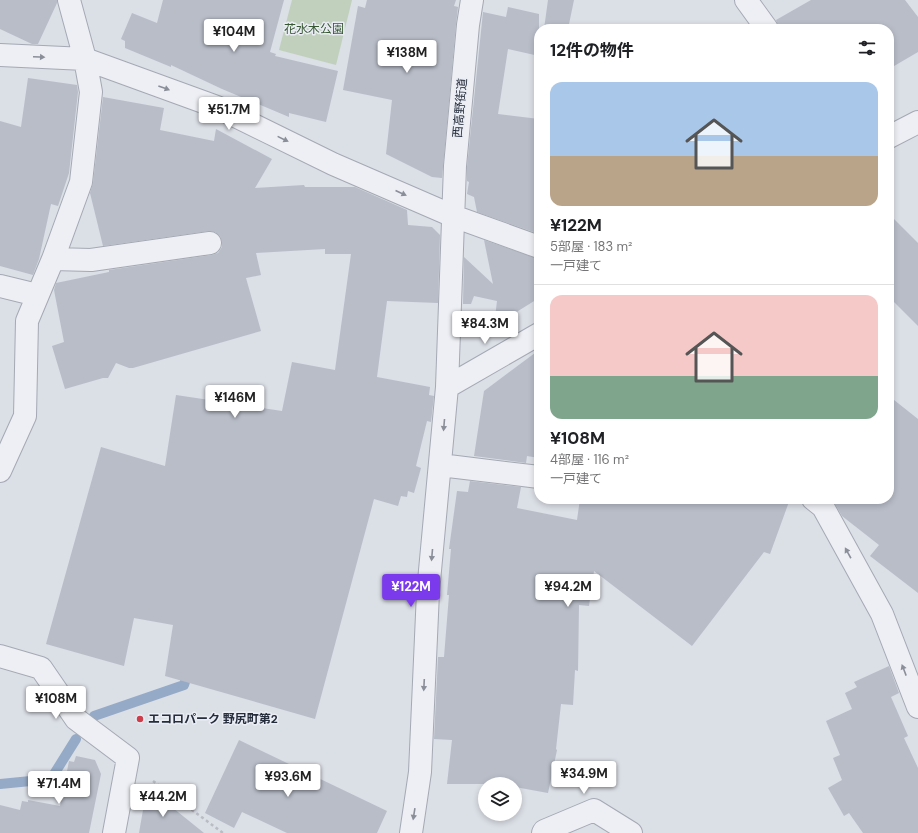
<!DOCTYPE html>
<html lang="ja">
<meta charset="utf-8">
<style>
:root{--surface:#fff;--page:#f6f6f6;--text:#202124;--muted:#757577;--line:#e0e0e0;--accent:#7c3aed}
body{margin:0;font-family:"DM Sans","Noto Sans JP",sans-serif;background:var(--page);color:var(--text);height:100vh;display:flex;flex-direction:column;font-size:15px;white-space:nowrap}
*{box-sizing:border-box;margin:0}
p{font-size:13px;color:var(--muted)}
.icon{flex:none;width:22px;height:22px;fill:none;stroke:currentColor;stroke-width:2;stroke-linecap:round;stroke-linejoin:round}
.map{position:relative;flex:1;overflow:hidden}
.details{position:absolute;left:534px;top:24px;width:360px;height:480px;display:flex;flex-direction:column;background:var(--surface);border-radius:16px;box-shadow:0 2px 6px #0003}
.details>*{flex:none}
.controls{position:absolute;left:478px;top:777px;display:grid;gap:8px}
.controls a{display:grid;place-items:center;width:44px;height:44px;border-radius:50%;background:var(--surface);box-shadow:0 2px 6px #0003;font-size:20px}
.price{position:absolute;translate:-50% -34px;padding:0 9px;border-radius:4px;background:#fff;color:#222;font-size:13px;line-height:26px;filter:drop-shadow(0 1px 2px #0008)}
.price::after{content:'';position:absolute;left:50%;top:24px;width:12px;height:9px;margin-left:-6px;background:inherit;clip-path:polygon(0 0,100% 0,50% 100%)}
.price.on{background:var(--accent);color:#fff}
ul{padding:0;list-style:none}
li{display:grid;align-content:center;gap:8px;height:212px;padding:0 16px}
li+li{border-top:1px solid var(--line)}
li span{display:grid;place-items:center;height:124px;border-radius:12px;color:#555}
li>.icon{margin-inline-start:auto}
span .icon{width:72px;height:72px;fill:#fffc;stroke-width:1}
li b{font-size:17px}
h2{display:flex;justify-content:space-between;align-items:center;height:48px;padding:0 16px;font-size:17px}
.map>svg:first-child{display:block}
.green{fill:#c0d0bc}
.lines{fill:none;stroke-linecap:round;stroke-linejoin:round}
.stream{stroke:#95aac6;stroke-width:10}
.building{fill:#b8bdc8}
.minor-casing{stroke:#a4a9b3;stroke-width:24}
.path{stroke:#babcc4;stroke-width:2.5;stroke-dasharray:3 3;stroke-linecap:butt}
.minor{stroke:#eeeff4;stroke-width:22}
.oneway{fill:#8a8e98}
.poi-dot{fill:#cd3e4a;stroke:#eaedf4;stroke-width:1.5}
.labels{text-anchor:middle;stroke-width:3;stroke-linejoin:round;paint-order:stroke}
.park-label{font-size:12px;fill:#375733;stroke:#eaedf4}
.street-label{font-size:12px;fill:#252c3b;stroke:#eaedf4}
.poi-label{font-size:12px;font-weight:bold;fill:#252c3b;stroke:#eaedf4;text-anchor:start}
</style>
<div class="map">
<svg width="918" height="833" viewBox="0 0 918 833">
<rect width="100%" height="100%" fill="#dbdfe6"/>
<path class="green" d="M 292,0 L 352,0 L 336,65 L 279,50 Z"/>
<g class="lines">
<path class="stream" d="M 94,716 L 184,685 L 189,669
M 0,784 L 51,779 L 76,739"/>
</g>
<path class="building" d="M 0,0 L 57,0 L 57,3 L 38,44 L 32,44 L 0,29 Z
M 163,0 L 284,0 L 270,52 L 276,54 L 275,56 L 338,71 L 326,122 L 289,113 L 289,117 L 222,89 L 171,65 L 171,67 L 125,48 L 125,41 L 121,39 L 132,13 L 157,23 Z
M 367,0 L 456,0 L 454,6 L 458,7 L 456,24 L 442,178 L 432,177 L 386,154 L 392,100 L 343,90 L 358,6 L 365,8 Z
M 548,0 L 574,0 L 568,29 L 544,29 Z
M 811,0 L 905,0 L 918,17 L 918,52 L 889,69 L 889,29 L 779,29 L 776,20 Z
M 508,7 L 539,14 L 539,56 L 508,49 L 498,114 L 539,119 L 539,234 L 477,212 L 474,197 L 467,194 L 469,182 L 467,181 L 467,167 L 483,12 L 506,17 Z
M 28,78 L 77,85 L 78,92 L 69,173 L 58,206 L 51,204 L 39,259 L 33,275 L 0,266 L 0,121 L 21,127 Z
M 103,97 L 164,108 L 160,130 L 214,141 L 216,129 L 272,159 L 255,188 L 304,185 L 305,187 L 355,187 L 407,210 L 408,225 L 432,227 L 440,235 L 438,303 L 387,301 L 377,377 L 430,387 L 429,395 L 434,396 L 431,422 L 427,421 L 416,466 L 421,468 L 414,493 L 408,491 L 407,497 L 401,496 L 398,506 L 374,499 L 315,719 L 165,676 L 173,625 L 134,618 L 124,666 L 46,644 L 101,447 L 165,466 L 176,395 L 282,411 L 292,362 L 335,370 L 351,254 L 325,254 L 325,249 L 256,253 L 261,275 L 246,278 L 261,331 L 133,368 L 129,368 L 116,363 L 108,378 L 103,378 L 65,389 L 52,346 L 64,342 L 54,290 L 56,283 L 109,272 L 109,270 L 212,255 L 218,253 L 222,247 L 222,242 L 220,236 L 215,232 L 209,231 L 103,246 L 90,193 L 93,183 Z
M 889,214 L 918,243 L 918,326 L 889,297 Z
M 484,240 L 539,259 L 539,298 L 494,326 L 497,301 L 474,296 L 471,304 L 463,304 L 464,257 L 493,284 Z
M 539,350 L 539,379 L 534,414 L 539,415 L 539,458 L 527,456 L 526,463 L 474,456 L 484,391 Z
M 889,396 L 918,419 L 918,593 L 870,556 L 879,545 L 842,516 L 832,499 L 889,499 Z
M 470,481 L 521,487 L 517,508 L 577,520 L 580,499 L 790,499 L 770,554 L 764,552 L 692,646 L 594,571 L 589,606 L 579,605 L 578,671 L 575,670 L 573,705 L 561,704 L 556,749 L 557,750 L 548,793 L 515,787 L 515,784 L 447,784 L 452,740 L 434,739 L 438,657 L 444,657 L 449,595 L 447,595 L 451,549 L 449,549 L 457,491 L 468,492 Z
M 889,666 L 899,693 L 891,697 L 908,736 L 904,738 L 918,768 L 918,833 L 863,833 L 849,813 L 844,816 L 828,788 L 842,780 L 833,758 L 840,755 L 826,721 L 852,709 L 845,693 L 857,687 L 854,682 Z
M 239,740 L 387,811 L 377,833 L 287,833 L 242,812 L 234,828 L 205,813 Z
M 76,756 L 95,760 L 101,774 L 89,833 L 0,833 L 0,805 L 20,810 L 22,801 L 28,802 L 28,800 L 60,806 L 69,761 L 74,762 Z
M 147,787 L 204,833 L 139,833 Z"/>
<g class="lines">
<g class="minor-casing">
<path id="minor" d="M 746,0 L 767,29
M 0,55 L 85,59 L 217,107 L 333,164 L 453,216 L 539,247
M 889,137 L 918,122
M 53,259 L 91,260 L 210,243
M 0,286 L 37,295
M 447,387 L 539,334
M 440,465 L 539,477
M 0,471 L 25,416 L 27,321 L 53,259 L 81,182 L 91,92 L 85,59 L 69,0
M 813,499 L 823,507 L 882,614 L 918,707
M 0,656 L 41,668 L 76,719 L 128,758 L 114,833
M 411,833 L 420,772 L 428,592 L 447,387 L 455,166 L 468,25 L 472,0
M 543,833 L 544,831 L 594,810 L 631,833"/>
</g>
<path class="path" d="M 153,781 L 223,833"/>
<use href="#minor" class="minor"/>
</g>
<defs><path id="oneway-solid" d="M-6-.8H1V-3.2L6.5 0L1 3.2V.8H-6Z"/></defs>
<g class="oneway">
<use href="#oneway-solid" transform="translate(39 57) rotate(3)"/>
<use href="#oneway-solid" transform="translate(164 88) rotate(20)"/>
<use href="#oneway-solid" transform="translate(283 139) rotate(26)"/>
<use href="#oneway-solid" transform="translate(401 193) rotate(24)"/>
<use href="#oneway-solid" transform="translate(444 425) rotate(95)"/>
<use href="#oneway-solid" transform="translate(848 553) rotate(-119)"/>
<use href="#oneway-solid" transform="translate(432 555) rotate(95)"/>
<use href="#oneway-solid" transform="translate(904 670) rotate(-111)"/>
<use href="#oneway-solid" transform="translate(424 685) rotate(93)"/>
<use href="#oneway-solid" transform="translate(414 814) rotate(99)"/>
</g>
<circle class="poi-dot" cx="140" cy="719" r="4"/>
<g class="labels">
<g class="park-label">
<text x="314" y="33">花水木公園</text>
</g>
<g class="street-label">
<text transform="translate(460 108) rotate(-85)" y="4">西高野街道</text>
</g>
<g class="poi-label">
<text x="148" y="723">エコロパーク 野尻町第2</text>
</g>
</g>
</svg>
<div class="controls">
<a><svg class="icon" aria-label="layers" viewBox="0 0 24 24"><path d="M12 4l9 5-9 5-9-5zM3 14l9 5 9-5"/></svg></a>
</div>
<b class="price" style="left:234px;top:53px">¥104M</b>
<b class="price" style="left:407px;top:74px">¥138M</b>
<b class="price" style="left:229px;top:131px">¥51.7M</b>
<b class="price" style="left:485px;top:345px">¥84.3M</b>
<b class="price" style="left:235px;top:419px">¥146M</b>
<b class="price on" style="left:411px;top:608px">¥122M</b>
<b class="price" style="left:568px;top:608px">¥94.2M</b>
<b class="price" style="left:56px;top:720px">¥108M</b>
<b class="price" style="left:584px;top:795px">¥34.9M</b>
<b class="price" style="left:288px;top:798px">¥93.6M</b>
<b class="price" style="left:59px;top:805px">¥71.4M</b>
<b class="price" style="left:163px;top:818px">¥44.2M</b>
<section class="details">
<h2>12件の物件<svg class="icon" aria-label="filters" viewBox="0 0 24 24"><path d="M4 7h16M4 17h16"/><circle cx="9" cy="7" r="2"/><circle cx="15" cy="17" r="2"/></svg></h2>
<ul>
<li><span style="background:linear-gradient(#a9c7e8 60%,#b9a48a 0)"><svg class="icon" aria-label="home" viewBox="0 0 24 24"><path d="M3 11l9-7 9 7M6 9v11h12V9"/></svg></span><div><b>¥122M</b><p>5部屋 · 183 m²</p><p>一戸建て</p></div></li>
<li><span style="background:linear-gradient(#f6c9c9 65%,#7fa58c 0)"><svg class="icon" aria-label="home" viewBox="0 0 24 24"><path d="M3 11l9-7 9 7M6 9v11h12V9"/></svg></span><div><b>¥108M</b><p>4部屋 · 116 m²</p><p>一戸建て</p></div></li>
</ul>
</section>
</div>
